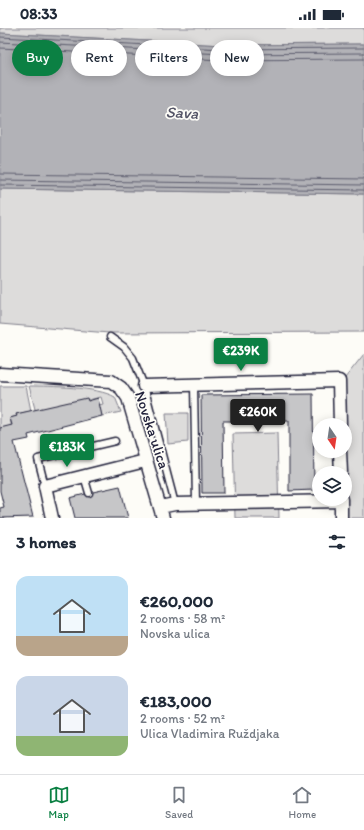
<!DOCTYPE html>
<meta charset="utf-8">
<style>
:root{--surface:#fff;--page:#f6f6f7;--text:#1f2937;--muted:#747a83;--line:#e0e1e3;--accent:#0b8043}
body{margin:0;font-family:Itim,sans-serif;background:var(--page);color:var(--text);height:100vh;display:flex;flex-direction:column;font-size:15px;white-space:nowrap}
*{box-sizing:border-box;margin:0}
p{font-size:13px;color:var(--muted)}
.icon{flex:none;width:22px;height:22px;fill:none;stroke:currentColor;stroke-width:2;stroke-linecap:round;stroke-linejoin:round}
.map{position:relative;height:490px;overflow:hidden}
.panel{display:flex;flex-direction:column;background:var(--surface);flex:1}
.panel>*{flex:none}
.guide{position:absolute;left:12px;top:12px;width:340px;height:36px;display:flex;gap:8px}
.needle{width:26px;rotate:167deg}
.fabs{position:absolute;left:312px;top:390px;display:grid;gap:8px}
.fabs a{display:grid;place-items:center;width:40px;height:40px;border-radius:50%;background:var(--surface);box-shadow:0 2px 10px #0003;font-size:20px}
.price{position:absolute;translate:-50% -34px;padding:0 9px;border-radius:4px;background:var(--accent);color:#fff;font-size:13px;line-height:26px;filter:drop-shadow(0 1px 2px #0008)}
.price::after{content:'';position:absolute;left:50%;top:24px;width:12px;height:9px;margin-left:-6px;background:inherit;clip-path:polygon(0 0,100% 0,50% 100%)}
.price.on{background:#222;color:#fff}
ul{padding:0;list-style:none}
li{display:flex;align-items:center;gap:12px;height:100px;padding:0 16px}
li span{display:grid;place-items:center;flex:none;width:112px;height:80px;border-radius:12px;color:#555}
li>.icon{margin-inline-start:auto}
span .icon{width:48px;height:48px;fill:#fffc;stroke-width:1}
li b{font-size:17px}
h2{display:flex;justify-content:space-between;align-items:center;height:48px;padding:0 16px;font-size:17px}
.tag{padding:0 14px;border-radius:18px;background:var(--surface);box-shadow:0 2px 10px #0003;font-size:14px;line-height:36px}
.tag.on{background:var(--accent);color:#fff}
.status{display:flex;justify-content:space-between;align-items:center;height:28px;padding:0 20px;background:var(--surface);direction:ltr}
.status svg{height:11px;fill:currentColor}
.menu{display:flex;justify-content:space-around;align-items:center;height:56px;border-top:1px solid var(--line);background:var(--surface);font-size:11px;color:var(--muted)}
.menu a{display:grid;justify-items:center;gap:2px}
.menu .on{color:var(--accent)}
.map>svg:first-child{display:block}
.green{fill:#dddcdb;stroke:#807f8b}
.water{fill:#b2b2b7;stroke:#787885}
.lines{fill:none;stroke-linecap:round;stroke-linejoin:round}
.shore{stroke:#5c5c6d;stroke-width:1}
.building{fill:#c6c6c8;stroke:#22223b}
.service-casing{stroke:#22223b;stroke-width:9}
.minor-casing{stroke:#22223b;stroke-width:15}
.service{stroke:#fdfcf7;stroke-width:6}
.minor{stroke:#fdfcf7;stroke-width:12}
.labels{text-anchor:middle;stroke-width:3.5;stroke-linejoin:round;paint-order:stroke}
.street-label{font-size:15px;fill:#22223b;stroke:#fdfcf7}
.water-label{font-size:16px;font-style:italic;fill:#545466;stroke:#fdfcf7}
</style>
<div class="status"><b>08:33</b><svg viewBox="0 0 49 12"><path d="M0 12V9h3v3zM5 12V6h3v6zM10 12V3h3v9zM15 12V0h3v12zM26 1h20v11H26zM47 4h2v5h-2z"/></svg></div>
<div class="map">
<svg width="364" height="490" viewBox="0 0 364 490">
<rect width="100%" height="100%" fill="#fdfcf7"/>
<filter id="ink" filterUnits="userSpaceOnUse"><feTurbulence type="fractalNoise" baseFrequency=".025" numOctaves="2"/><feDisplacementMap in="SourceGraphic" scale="8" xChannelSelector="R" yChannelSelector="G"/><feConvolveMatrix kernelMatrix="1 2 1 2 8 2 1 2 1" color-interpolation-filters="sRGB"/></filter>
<g filter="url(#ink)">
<path class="green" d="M 0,0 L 364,0 L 364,16 L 222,17 L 0,5 Z
M 0,161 L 364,166 L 364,304 L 109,305 L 0,296 Z
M 364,326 L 364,490 L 347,490 L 345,350 Z
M 0,358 L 26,358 L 31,383 L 16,386 L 17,388 L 10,390 L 12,400 L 0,400 Z
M 29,358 C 50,358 98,359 115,369 L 121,384 L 102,388 L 99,377 L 103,376 L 101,369 L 36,385 Z
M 166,385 L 188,385 L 188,414 L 168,416 Z
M 277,405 L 279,490 L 235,490 L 233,406 Z"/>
<path class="water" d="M 0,5 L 222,17 L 364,16 L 364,166 L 0,161 Z"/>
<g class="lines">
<path class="shore" d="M 0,9 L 222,21 L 364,20
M 0,14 L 222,26 L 364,25
M 0,20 L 221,32 L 364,31
M 0,146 L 364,151
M 0,152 L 364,157
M 0,157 L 364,162"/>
</g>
<path class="building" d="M 313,366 L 314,462 L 289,463 L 289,393 L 223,393 L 224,465 L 202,465 L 201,367 Z
M 87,370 L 88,373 L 98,370 L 102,388 L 28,407 L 29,411 L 14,414 L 33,489 L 0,490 L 0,480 L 4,479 L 0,463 L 0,400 L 12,397 L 10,390 L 17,388 L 16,386 Z
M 120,458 L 128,490 L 75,490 L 70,470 L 85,466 L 90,469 L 93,464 Z"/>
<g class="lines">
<g class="service-casing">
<path id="service" d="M 110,309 L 124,319 L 133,330 L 144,358 L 175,476
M 194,357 L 196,476
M 84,448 L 89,465
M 45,458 L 38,431 L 115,413"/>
</g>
<g class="minor-casing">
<path id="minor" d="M 0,346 L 111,353 L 121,360 L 128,370 L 163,490
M 144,358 L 339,353 L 340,397
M 340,423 L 341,445
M 341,471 L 341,490
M 160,479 L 175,476 L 341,473
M 52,490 L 45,458 L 145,433"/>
</g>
<use href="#service" class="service"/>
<use href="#minor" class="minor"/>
</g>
</g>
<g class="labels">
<g class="street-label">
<text transform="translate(152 402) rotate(72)" y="5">Novska ulica</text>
</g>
<g class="water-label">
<text transform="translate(182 84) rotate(3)" y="6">Sava</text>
</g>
</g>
</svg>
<div class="fabs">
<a><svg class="needle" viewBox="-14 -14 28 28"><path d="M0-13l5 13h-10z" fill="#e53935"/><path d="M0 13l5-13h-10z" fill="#747a83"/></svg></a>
<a><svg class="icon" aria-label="layers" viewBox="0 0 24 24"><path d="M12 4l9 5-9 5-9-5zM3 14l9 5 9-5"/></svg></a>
</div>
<b class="price" style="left:241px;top:344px">€239K</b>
<b class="price on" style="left:258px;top:405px">€260K</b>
<b class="price" style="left:67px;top:440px">€183K</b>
<div class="guide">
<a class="tag on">Buy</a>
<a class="tag">Rent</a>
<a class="tag">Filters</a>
<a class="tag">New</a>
</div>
</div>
<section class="panel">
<h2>3 homes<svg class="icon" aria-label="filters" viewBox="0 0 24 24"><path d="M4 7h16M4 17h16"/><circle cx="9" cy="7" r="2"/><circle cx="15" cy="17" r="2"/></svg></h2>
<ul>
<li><span style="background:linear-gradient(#bfe0f5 75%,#b9a48a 0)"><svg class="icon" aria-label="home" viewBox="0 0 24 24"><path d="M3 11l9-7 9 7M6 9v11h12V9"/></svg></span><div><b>€260,000</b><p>2 rooms · 58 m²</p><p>Novska ulica</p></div></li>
<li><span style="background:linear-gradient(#c9d6e8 75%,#8fb573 0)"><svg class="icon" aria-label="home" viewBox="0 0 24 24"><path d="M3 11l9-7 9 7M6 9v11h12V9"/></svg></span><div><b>€183,000</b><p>2 rooms · 52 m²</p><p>Ulica Vladimira Ruždjaka</p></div></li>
</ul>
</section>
<nav class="menu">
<a class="on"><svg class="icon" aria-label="map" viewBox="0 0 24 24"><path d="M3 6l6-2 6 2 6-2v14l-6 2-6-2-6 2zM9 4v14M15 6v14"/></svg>Map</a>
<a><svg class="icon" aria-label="saved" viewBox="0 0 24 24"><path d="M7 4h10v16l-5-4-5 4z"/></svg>Saved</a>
<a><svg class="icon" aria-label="home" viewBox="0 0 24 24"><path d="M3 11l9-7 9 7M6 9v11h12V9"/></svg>Home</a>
</nav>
